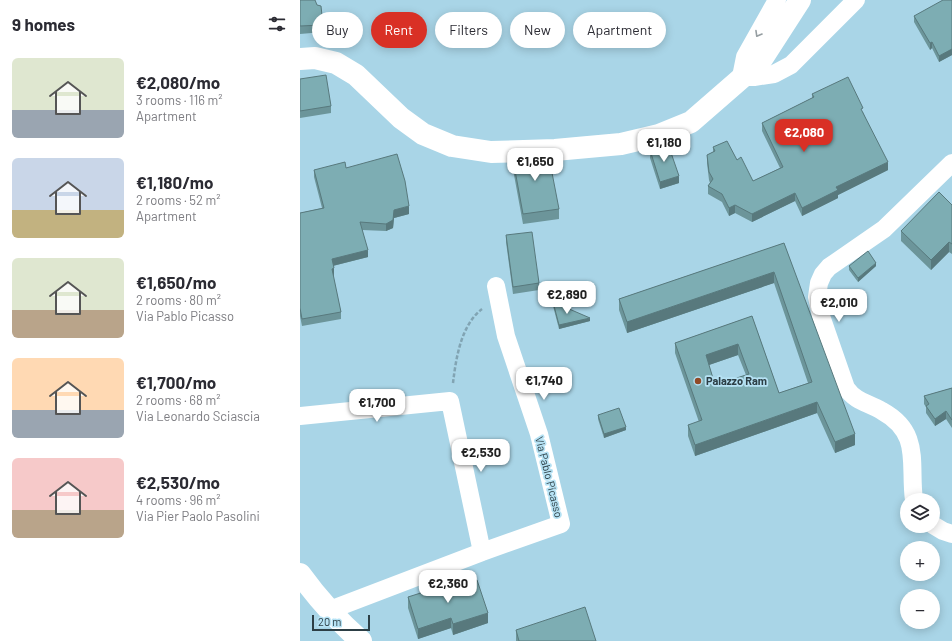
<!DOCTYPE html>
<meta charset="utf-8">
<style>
:root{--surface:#fff;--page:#f2f2f3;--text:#2b2b33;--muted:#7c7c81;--accent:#d93025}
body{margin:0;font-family:Barlow,sans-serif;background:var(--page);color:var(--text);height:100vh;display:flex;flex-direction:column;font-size:15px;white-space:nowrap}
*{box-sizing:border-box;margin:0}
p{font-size:13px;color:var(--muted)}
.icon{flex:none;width:22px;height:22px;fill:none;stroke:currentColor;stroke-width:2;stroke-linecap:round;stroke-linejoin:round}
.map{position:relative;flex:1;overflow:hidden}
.details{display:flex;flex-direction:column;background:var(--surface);width:300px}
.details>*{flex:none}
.hud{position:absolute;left:12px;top:12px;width:380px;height:36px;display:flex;gap:8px}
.tools{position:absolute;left:600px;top:493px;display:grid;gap:8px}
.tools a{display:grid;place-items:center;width:40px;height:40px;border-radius:50%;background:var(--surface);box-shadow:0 2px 10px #0003;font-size:20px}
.scale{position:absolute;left:12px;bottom:10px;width:58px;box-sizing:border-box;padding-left:4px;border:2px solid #2c3e45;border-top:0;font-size:11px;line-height:14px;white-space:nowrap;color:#2c3e45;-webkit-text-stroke:3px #b6e2f4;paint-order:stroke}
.price{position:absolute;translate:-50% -34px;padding:0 9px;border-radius:8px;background:#fff;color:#222;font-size:13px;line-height:26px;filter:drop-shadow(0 1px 2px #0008)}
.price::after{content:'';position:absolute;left:50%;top:24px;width:12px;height:9px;margin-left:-6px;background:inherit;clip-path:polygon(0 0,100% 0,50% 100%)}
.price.selected{background:var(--accent);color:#fff}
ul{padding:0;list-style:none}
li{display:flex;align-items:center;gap:12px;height:100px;padding:0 12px}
li span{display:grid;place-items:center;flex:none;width:112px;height:80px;border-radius:6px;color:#555}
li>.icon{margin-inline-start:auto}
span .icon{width:48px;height:48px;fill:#fffc;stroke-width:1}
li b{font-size:17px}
h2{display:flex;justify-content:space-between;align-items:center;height:48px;padding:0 12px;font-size:17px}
.chip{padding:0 14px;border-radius:18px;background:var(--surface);box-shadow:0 2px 10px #0003;font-size:14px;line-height:36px}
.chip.selected{background:var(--accent);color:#fff}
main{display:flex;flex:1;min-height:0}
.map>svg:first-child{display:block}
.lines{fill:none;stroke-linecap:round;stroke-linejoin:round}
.path{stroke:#81a4b3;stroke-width:2.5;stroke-dasharray:4 2;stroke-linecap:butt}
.street{stroke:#fff;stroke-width:18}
.secondary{stroke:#fff;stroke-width:22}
.wall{fill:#6c959a;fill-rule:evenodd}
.shaded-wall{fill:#58797d}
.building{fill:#7dadb3;stroke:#58797d;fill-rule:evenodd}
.oneway{stroke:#969ea2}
.poi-dot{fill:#914a26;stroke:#b6e2f4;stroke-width:1.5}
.labels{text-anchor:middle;stroke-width:3.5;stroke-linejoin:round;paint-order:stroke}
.poi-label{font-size:11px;font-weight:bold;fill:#2c3e45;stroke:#b6e2f4;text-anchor:start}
.street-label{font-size:11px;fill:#2c3e45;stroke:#b6e2f4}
</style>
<main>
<section class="details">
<h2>9 homes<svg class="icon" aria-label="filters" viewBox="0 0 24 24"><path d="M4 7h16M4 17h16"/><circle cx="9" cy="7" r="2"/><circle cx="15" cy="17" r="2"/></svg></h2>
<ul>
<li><span style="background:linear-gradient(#dfe7d0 65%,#9aa5b1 0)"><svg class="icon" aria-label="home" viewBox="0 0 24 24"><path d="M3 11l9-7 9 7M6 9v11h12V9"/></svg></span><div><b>€2,080/mo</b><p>3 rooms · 116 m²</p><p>Apartment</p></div></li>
<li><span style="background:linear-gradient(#c9d6e8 65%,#c2b280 0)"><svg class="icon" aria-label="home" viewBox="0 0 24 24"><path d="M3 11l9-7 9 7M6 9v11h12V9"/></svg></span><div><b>€1,180/mo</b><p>2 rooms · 52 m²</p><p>Apartment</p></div></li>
<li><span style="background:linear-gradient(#dfe7d0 65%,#b9a48a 0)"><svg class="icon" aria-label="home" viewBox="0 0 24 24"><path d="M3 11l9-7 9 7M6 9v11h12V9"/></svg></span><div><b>€1,650/mo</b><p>2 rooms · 80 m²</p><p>Via Pablo Picasso</p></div></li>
<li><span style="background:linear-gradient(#ffd9b3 65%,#9aa5b1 0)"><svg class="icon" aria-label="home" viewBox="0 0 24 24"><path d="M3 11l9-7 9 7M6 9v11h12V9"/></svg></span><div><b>€1,700/mo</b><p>2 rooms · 68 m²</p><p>Via Leonardo Sciascia</p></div></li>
<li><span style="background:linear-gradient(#f6c9c9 65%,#b9a48a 0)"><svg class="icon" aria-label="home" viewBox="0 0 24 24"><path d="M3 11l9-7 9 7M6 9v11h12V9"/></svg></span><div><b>€2,530/mo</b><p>4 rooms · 96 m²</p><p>Via Pier Paolo Pasolini</p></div></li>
</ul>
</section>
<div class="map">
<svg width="652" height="641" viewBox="0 0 652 641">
<rect width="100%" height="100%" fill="#a9d5e7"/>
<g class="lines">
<path class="path" d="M 153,383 C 156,358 161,325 182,309"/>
<path class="street" d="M 477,0 L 445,57 L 441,77 L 454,77 L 474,74 L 491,65 L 556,0
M 0,416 L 150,401 L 182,552
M 614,500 C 609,464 622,433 582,411 C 567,402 557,403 546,388 L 521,316 L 517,297 L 519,283 L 523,274 L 529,267 L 584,229 L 652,163
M 633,525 L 643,531 L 652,534
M 30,610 L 182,552 L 261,524 L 239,434 L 206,336 L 196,286"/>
<path class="secondary" d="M 0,59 L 15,58 L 36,63 L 56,75 L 101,118 L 123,134 L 152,146 L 191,152 L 255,150 L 321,144 L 359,135 L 391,122 L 460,62 L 500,0
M 0,574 C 18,599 38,621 61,641"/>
</g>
<path class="wall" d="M 0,0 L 23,25 L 23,32 L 0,34 Z
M 652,0 L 652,55 L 639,62 L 632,48 L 630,50 L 614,22 L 614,16 Z
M 0,79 L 31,106 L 31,113 L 0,118 Z
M 512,94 L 563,112 L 588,170 L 538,195 L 538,198 L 502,216 L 495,201 L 452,222 L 435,213 L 429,216 L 422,202 L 408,194 L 408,186 L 410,183 L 409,180 L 407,163 L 407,155 L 413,152 L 413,147 L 437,160 L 453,181 L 480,168 L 462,131 L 462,123 L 512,98 Z
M 350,150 L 379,183 L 360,189 L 350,158 Z
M 212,154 L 259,209 L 259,219 L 223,224 L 212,164 Z
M 46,168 L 109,214 L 94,218 L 93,228 L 86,231 L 62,230 L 68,257 L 33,266 L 34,276 L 33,276 L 41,312 L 41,319 L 2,326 L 0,316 L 0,213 L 22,208 L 14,177 L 14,170 Z
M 652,205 L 652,254 L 649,252 L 631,270 L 601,241 L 601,231 Z
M 206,235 L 239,283 L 239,290 L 213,294 L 206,242 Z
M 484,243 L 555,445 L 535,453 L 517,413 L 395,456 L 388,436 L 388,425 L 399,422 L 375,353 L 375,343 L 452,316 L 479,393 L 508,383 L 474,283 L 327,333 L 319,310 L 319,299 ZM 438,355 L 446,375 L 415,385 L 409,365 Z
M 549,266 L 576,266 L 558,282 L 549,270 Z
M 248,285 L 265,301 L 265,304 L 260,305 L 290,321 L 259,329 L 253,306 L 251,306 Z
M 652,388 L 652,428 L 646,419 L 635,426 L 626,413 L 626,407 L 624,404 L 624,396 Z
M 298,415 L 326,430 L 304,438 L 298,419 Z
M 166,585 L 188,623 L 153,635 L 151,628 L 118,639 L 108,608 L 108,597 L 147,588 Z
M 216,630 L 296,641 L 216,641 Z"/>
<path class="shaded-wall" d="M 632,42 L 632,48 L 630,50 L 630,43 Z
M 652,49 L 652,55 L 639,62 L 639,56 Z
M 588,162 L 588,170 L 538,195 L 538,198 L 502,216 L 502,208 L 536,187 Z
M 379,176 L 379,183 L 360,189 L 360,182 Z
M 495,193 L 495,201 L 452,222 L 452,214 Z
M 435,205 L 435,213 L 429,216 L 429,208 Z
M 109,206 L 109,214 L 94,218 L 93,228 L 86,231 L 86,224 L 94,210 Z
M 649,242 L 649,252 L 631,270 L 631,260 Z
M 68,250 L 68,257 L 32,266 L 32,259 Z
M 576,263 L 576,266 L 558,282 L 558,278 Z
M 34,268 L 34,276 L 32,276 L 32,269 Z
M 474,272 L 474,283 L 327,333 L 327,322 Z
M 290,318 L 290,321 L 259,329 L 259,325 Z
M 438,344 L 438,355 L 406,366 L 406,355 Z
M 517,402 L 517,413 L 395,456 L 395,445 Z
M 646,411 L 646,419 L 635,426 L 635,419 Z
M 326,427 L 326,430 L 304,438 L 304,434 Z
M 555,434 L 555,445 L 535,453 L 535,442 Z
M 188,613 L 188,623 L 153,635 L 153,624 Z
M 151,618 L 151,628 L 118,639 L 118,629 Z"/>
<path class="building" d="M 0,0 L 15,0 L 17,5 L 21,6 L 23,25 L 0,26 Z
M 643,0 L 652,0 L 652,49 L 639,56 L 632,42 L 630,43 L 614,16 Z
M 26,75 L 31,106 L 0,111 L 0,79 Z
M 548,77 L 563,108 L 561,109 L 588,162 L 536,187 L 538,190 L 502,208 L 495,193 L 452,214 L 435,205 L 429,208 L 422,194 L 408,186 L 413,179 L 409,172 L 407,155 L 415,151 L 413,147 L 427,141 L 437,160 L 441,157 L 453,181 L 483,167 L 462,123 L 514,97 L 512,94 Z
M 368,144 L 379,176 L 360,182 L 350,150 Z
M 248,152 L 259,209 L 223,214 L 212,154 Z
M 97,154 L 105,181 L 109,206 L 94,210 L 93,220 L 86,224 L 60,222 L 68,250 L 32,259 L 34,268 L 32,269 L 41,312 L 2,319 L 0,308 L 0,213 L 24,208 L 14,170 L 45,162 L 46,168 Z
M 639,192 L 652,205 L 652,244 L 649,242 L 631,260 L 601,231 Z
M 232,232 L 239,283 L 213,287 L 206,235 Z
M 484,243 L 555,434 L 535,442 L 517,402 L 395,445 L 388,425 L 402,420 L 375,343 L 452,316 L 479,393 L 512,382 L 474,272 L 327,322 L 319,299 ZM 438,344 L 449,374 L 415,385 L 406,355 Z
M 568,251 L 576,263 L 558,278 L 549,266 Z
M 263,283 L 265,301 L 251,303 L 248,285 Z
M 253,302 L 290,318 L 259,325 Z
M 652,388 L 652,420 L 646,411 L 635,419 L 626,406 L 629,404 L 624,396 Z
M 319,408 L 326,427 L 304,434 L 298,415 Z
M 177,580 L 188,613 L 153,624 L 151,618 L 118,629 L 108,597 L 146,585 L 147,588 L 165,582 L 166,585 Z
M 285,607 L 296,641 L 219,641 L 216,630 Z"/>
<defs><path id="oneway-chevron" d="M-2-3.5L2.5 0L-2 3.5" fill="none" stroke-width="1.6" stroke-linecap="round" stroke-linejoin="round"/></defs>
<use class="oneway" href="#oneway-chevron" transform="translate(458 34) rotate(120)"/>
<circle class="poi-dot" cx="398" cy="381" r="4"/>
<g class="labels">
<g class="poi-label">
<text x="406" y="385">Palazzo Ram</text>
</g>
<g class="street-label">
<text transform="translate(249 477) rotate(76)" y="4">Via Pablo Picasso</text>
</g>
</g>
</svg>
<div class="tools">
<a><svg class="icon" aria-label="layers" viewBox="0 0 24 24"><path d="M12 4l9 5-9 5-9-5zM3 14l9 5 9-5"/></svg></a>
<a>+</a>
<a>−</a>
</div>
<div class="scale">20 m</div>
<b class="price selected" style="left:504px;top:153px">€2,080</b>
<b class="price" style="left:364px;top:163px">€1,180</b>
<b class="price" style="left:235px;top:182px">€1,650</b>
<b class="price" style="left:267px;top:315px">€2,890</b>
<b class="price" style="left:539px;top:323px">€2,010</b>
<b class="price" style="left:244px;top:401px">€1,740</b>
<b class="price" style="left:77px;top:423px">€1,700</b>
<b class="price" style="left:181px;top:473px">€2,530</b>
<b class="price" style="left:148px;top:604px">€2,360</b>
<div class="hud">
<a class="chip">Buy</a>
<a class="chip selected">Rent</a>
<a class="chip">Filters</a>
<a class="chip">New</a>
<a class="chip">Apartment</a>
</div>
</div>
</main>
